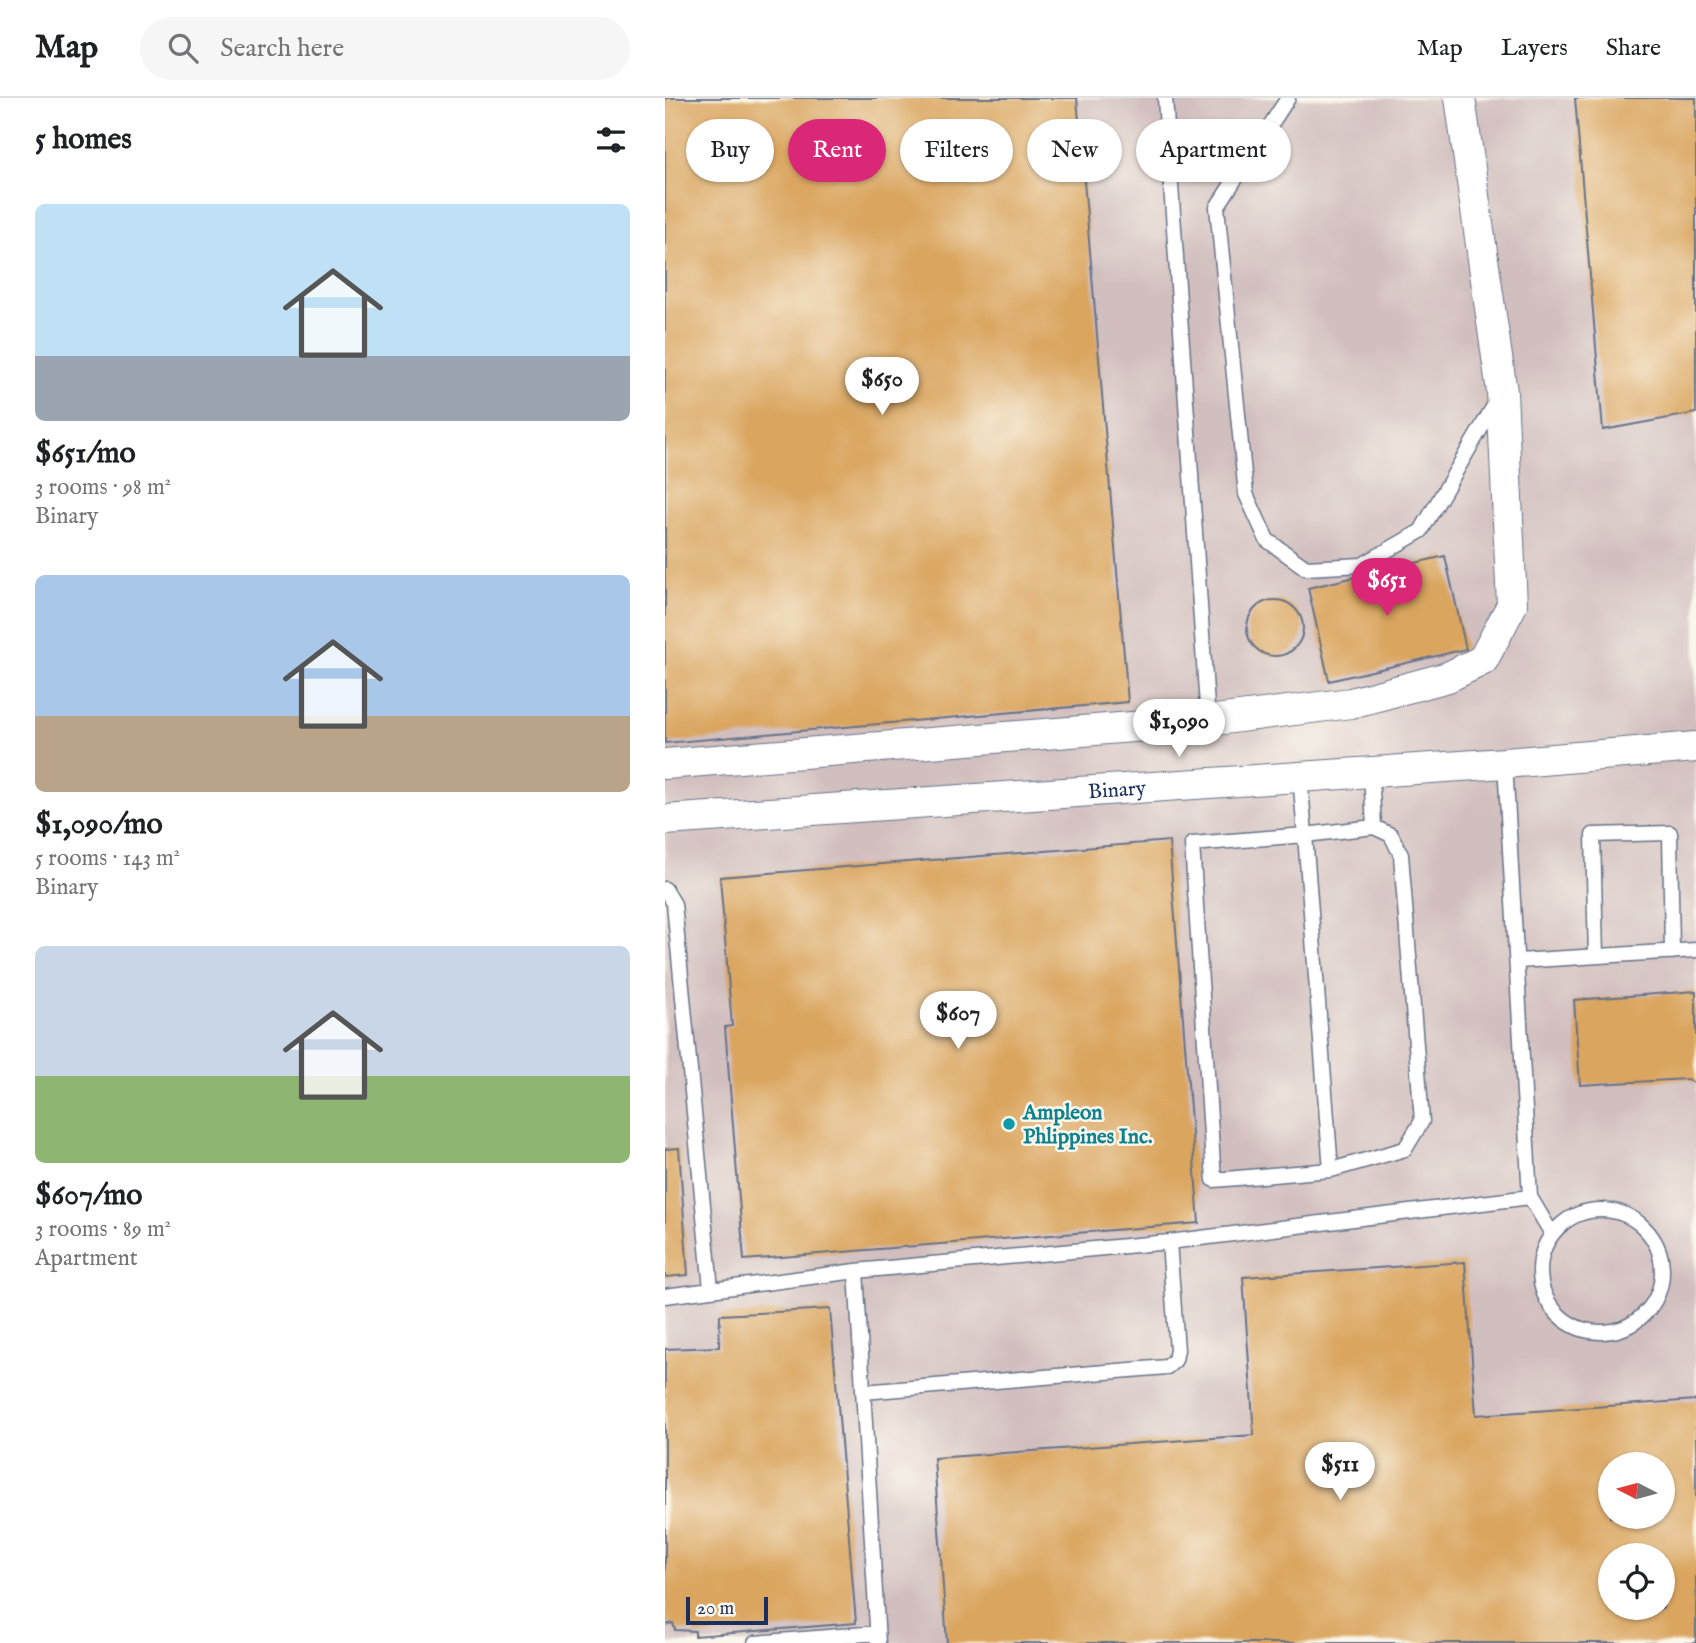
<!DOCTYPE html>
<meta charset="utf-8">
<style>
:root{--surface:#fff;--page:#f6f6f6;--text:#202124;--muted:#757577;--line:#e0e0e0;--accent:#db2777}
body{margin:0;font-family:"IM FELL English",serif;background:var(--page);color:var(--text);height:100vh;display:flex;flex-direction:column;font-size:26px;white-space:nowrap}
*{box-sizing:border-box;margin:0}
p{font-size:23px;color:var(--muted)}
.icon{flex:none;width:38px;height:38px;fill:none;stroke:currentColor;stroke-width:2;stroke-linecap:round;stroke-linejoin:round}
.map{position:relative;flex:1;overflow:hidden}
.details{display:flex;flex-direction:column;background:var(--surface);width:665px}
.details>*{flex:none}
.guide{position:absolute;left:21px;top:21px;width:665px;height:63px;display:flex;gap:14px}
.needle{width:46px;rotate:276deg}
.controls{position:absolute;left:933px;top:1354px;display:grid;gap:14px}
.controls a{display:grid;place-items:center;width:77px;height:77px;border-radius:50%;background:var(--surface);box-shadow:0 2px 5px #0004;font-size:35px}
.scale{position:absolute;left:21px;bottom:18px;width:82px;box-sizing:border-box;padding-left:7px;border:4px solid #1b2f5e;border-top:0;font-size:19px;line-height:24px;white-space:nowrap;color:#1b2f5e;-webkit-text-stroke:5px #fbf7ec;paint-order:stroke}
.price{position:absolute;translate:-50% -60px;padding:0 16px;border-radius:24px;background:#fff;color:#222;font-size:23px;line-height:46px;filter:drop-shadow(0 2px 4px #0008)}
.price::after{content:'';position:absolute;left:50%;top:42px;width:21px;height:16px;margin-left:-10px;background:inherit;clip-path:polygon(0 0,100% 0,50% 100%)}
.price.selected{background:var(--accent);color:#fff}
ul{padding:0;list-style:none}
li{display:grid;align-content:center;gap:14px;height:371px;padding:0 35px}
li span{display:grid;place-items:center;height:217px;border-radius:10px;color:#555}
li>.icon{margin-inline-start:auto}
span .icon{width:126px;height:126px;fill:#fffc;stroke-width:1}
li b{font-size:30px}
h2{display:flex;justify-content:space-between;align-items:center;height:84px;padding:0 35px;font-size:30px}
.tag{padding:0 24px;border-radius:32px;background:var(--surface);box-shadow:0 2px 5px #0004;font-size:24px;line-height:63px}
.tag.selected{background:var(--accent);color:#fff}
header{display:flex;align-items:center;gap:42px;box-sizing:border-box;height:98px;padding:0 35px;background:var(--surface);border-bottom:2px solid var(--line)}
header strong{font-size:33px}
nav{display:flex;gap:38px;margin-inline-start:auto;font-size:24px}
.search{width:490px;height:63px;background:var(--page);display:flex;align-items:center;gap:18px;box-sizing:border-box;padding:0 24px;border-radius:38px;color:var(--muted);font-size:26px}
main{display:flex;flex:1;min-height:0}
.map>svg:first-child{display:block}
.industrial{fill:#d1bfbf;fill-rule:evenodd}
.building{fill:#daa55e;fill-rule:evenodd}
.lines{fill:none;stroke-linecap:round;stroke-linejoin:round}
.service-casing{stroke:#677288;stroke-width:17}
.minor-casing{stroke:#677288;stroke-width:32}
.service{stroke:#fff;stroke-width:14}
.minor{stroke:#fff;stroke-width:30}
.culture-dot{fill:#0f9aa8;stroke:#fbf7ec;stroke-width:2.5}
.labels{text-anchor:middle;stroke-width:5;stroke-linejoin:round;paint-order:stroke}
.street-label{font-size:21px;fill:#1b2f5e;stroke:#fbf7ec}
.culture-label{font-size:21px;font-weight:bold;fill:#0d838f;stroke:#fbf7ec;text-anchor:start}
</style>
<header>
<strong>Map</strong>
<div class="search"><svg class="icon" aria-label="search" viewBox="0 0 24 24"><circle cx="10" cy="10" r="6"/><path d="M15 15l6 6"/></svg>Search here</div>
<nav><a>Map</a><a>Layers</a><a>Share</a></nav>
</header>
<main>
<section class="details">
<h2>5 homes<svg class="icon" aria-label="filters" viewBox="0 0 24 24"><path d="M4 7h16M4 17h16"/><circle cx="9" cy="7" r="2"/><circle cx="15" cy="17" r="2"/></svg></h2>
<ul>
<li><span style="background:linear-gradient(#bfe0f5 70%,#9aa5b1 0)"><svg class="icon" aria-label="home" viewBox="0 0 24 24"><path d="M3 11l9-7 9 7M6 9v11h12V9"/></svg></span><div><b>$651/mo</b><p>3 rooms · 98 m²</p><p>Binary</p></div></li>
<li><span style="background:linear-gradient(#a9c7e8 65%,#b9a48a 0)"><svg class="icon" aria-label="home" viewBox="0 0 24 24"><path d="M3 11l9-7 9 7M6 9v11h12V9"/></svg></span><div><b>$1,090/mo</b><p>5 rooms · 143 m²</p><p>Binary</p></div></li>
<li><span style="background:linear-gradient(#c9d6e8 60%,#8fb573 0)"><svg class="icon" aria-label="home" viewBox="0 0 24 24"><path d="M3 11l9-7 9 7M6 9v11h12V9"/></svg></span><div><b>$607/mo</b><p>3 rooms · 89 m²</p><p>Apartment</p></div></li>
</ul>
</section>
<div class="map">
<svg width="1031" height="1545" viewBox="0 0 1031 1545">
<rect width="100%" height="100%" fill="#fbf7ec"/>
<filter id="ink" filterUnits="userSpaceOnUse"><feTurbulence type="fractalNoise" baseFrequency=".0143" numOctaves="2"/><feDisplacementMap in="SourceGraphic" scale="14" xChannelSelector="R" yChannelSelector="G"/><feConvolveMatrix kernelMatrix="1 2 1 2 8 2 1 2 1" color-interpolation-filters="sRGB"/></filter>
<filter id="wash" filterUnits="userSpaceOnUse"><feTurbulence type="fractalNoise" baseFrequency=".00686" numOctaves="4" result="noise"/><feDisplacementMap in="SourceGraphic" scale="28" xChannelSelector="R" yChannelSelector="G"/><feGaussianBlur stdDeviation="1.57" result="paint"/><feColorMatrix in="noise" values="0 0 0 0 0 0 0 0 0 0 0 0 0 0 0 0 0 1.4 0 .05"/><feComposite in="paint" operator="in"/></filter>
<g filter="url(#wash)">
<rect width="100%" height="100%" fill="#f3edd7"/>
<path class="industrial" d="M 0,0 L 1031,0 L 1031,1545 L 0,1545 ZM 945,1367 L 998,1367 L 998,1419 L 945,1419 ZM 945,1458 L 998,1458 L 998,1510 L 945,1510 Z"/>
<g id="blocks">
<path class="building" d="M 0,0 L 412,0 L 463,604 L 0,645 Z
M 910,0 L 1031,0 L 1031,315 L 938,332 Z
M 780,458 L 801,551 L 664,583 L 643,490 Z
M582 530a28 28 0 1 1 56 0a28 28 0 1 1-56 0Z
M 504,743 L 534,1125 L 79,1162 L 60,929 L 67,928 L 55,779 Z
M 1031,893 L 1031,986 L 1022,981 L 915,987 L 909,902 Z
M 14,1050 L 23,1177 L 0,1179 L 0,1051 Z
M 800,1164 L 811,1317 L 1031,1302 L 1031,1545 L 282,1545 L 269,1360 L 589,1337 L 578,1179 ZM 945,1367 L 998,1367 L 998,1419 L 945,1419 ZM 945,1458 L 998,1458 L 998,1510 L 945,1510 Z
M 165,1211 L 191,1525 L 30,1538 L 30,1533 L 10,1532 L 8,1525 L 0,1527 L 0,1251 L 54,1249 L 55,1217 Z"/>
</g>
</g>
<g filter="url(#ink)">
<use href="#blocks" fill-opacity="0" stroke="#677288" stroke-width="2"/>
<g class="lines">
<g class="service-casing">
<path id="service" d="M 500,0 L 543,623
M 623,0 L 552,109 L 581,396 L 602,442 L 641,470 L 697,467 L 756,433 L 833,301
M 840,665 L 865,1099 L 887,1136
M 706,674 L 709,729
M 635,678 L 640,737 L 666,1072 L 549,1082 L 527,746 L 640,737 L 709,729 L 726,737 L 736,757 L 757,1023 L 740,1051 L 666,1072
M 0,791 L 9,806 L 46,1191
M 931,858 L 928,737 L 1005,735 L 1007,854
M 853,863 L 1031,852
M875 1173a61 61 0 1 1 122 0a61 61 0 1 1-122 0Z
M 191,1173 L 213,1545
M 0,1198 L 191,1173 L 504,1144 L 865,1099
M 198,1294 L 502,1269 L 510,1262 L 512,1252 L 504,1144
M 90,1545 L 212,1535"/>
</g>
<g class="minor-casing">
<g id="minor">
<path d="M 0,666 L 543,623 L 686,605 L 783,579 L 818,562 L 847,507 L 837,294 L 795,0"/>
<path id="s1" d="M 0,722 L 840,665 L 1031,649"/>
</g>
</g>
<use href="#service" class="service"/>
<use href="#minor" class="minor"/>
</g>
</g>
<circle class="culture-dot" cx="344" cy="1026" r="7"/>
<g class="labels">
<g class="street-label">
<text dy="7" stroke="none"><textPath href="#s1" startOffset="453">Binary</textPath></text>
</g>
<g class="culture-label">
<text x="358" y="1021">Ampleon<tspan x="358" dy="24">Phlippines Inc.</tspan></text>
</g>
</g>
</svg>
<div class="controls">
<a><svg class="needle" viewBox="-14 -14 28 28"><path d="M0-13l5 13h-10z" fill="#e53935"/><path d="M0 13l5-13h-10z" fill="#757577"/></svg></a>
<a><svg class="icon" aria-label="locate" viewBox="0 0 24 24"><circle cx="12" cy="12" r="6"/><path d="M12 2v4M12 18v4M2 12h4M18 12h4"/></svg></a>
</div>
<div class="scale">20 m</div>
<b class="price" style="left:217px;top:319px">$650</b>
<b class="price selected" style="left:722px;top:520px">$651</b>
<b class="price" style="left:514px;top:661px">$1,090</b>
<b class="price" style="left:293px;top:953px">$607</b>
<b class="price" style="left:675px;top:1404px">$511</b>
<div class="guide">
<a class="tag">Buy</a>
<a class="tag selected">Rent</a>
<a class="tag">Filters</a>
<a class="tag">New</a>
<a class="tag">Apartment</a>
</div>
</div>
</main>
